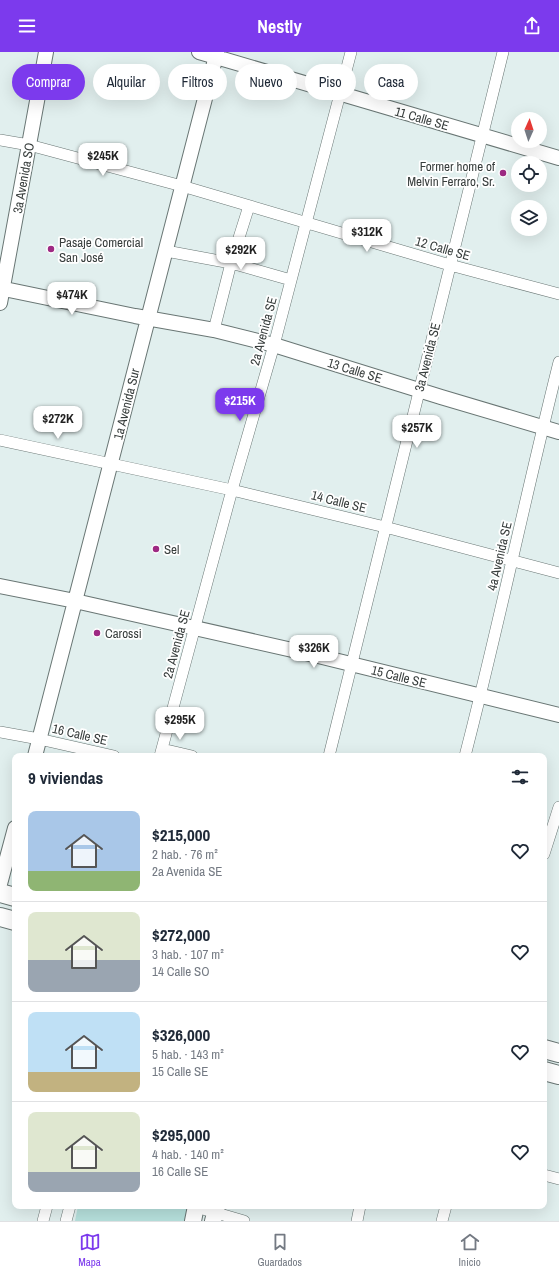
<!DOCTYPE html>
<html lang="es">
<meta charset="utf-8">
<style>
:root{--surface:#fff;--page:#f6f6f7;--text:#1f2937;--muted:#747a83;--line:#e0e1e3;--accent:#7c3aed}
body{margin:0;font-family:"Archivo Narrow",sans-serif;background:var(--page);color:var(--text);height:100vh;display:flex;flex-direction:column;font-size:15px;white-space:nowrap}
*{box-sizing:border-box;margin:0}
p{font-size:13px;color:var(--muted)}
.icon{flex:none;width:22px;height:22px;fill:none;stroke:currentColor;stroke-width:2;stroke-linecap:round;stroke-linejoin:round}
.map{position:relative;flex:1;overflow:hidden}
.side{position:absolute;left:12px;top:701px;width:535px;height:456px;display:flex;flex-direction:column;background:var(--surface);border-radius:8px;box-shadow:0 4px 16px #0002}
.side>*{flex:none}
.hud{position:absolute;left:12px;top:12px;width:535px;height:36px;display:flex;gap:8px}
.needle{width:26px;rotate:3deg}
.buttons{position:absolute;left:511px;top:60px;display:grid;gap:8px}
.buttons a{display:grid;place-items:center;width:36px;height:36px;border-radius:50%;background:var(--surface);box-shadow:0 4px 16px #0002;font-size:20px}
.price{position:absolute;translate:-50% -34px;padding:0 9px;border-radius:8px;background:#fff;color:#222;font-size:13px;line-height:26px;filter:drop-shadow(0 1px 2px #0008)}
.price::after{content:'';position:absolute;left:50%;top:24px;width:12px;height:9px;margin-left:-6px;background:inherit;clip-path:polygon(0 0,100% 0,50% 100%)}
.price.on{background:var(--accent);color:#fff}
ul{padding:0;list-style:none}
li{display:flex;align-items:center;gap:12px;height:100px;padding:0 16px}
li+li{border-top:1px solid var(--line)}
li span{display:grid;place-items:center;flex:none;width:112px;height:80px;border-radius:8px;color:#555}
li>.icon{margin-inline-start:auto}
span .icon{width:48px;height:48px;fill:#fffc;stroke-width:1}
li b{font-size:17px}
h2{display:flex;justify-content:space-between;align-items:center;height:48px;padding:0 16px;font-size:17px}
.pill{padding:0 14px;border-radius:18px;background:var(--surface);box-shadow:0 4px 16px #0002;font-size:14px;line-height:36px}
.pill.on{background:var(--accent);color:#fff}
header{display:flex;justify-content:space-between;align-items:center;height:52px;padding:0 16px;background:var(--accent);color:#fff;font-size:18px;font-weight:800}
.tabs{display:flex;justify-content:space-around;align-items:center;height:56px;border-top:1px solid var(--line);background:var(--surface);font-size:11px;color:var(--muted)}
.tabs a{display:grid;justify-items:center;gap:2px}
.tabs .on{color:var(--accent)}
.map>svg:first-child{display:block}
.green{fill:#b6e0dc}
.lines{fill:none;stroke-linecap:round;stroke-linejoin:round}
.minor-casing{stroke:#697674;stroke-width:12}
.tertiary-casing{stroke:#697674;stroke-width:16}
.secondary-casing{stroke:#697674;stroke-width:18}
.trunk-casing{stroke:#697674;stroke-width:20}
.minor{stroke:#fff;stroke-width:11}
.tertiary{stroke:#fff;stroke-width:14}
.secondary{stroke:#fff;stroke-width:16}
.trunk{stroke:#fff;stroke-width:18}
.poi-dot{fill:#9e2983;stroke:#fff;stroke-width:1.5}
.labels{text-anchor:middle;stroke-width:3.5;stroke-linejoin:round;paint-order:stroke}
.street-label{font-size:13px;fill:#383e3d;stroke:#fff}
.poi-label{font-size:13px;fill:#383e3d;stroke:#fff;text-anchor:start}
</style>
<header><svg class="icon" aria-label="menu" viewBox="0 0 24 24"><path d="M4 6h16M4 12h16M4 18h16"/></svg>Nestly<svg class="icon" aria-label="share" viewBox="0 0 24 24"><path d="M12 15V3M7 8l5-5 5 5M5 13v7h14v-7"/></svg></header>
<div class="map">
<svg width="559" height="1169" viewBox="0 0 559 1169">
<rect width="100%" height="100%" fill="#e1efee"/>
<path class="green" d="M 78,1154 L 189,1154 L 185,1169 L 75,1169 Z"/>
<g class="lines">
<g class="minor-casing">
<path id="minor" d="M 0,88 L 29,93 L 182,134 L 450,213 L 559,242
M 166,199 L 231,211 L 291,228
M 214,278 L 231,211 L 249,154
M 0,388 L 232,438 L 385,475 L 559,521
M 0,680 L 39,687 L 114,704
M 162,697 L 192,704
M 160,704 L 232,438 L 274,293 L 351,0
M 329,704 L 503,0
M 465,704 C 499,573 526,441 559,310
M 544,802 L 559,755
M 544,1123 L 559,1127
M 196,1155 L 244,1169
M 43,1169 L 47,1154
M 66,1169 L 70,1154
M 357,1169 L 360,1154
M 442,1169 L 446,1154"/>
</g>
<g class="tertiary-casing">
<path id="tertiary" d="M 199,0 L 559,106
M 0,236 L 135,264 L 214,278 L 274,293 L 441,345 L 559,380
M 0,251 L 46,0
M 0,534 L 75,549 L 310,602 L 559,663
M 35,704 L 217,0
M 0,832 L 15,776"/>
</g>
<g class="secondary-casing">
<path id="secondary" d="M 193,1169 L 196,1154
M 213,1169 L 217,1154"/>
</g>
<g class="trunk-casing">
<path id="trunk" d="M 0,841 L 15,845
M 0,865 L 15,869
M 544,997 L 559,1001
M 544,1019 L 559,1023"/>
</g>
<use href="#minor" class="minor"/>
<use href="#tertiary" class="tertiary"/>
<use href="#secondary" class="secondary"/>
<use href="#trunk" class="trunk"/>
</g>
<g class="poi-dot">
<circle cx="503" cy="121" r="4"/>
<circle cx="51" cy="197" r="4"/>
<circle cx="156" cy="497" r="4"/>
<circle cx="97" cy="581" r="4"/>
</g>
<g class="labels">
<g class="street-label">
<text transform="translate(422 66) rotate(16)" y="5">11 Calle SE</text>
<text transform="translate(23 126) rotate(-80)" y="5">3a Avenida SO</text>
<text transform="translate(443 196) rotate(16)" y="5">12 Calle SE</text>
<text transform="translate(263 279) rotate(-75)" y="5">2a Avenida SE</text>
<text transform="translate(427 305) rotate(-76)" y="5">3a Avenida SE</text>
<text transform="translate(355 318) rotate(17)" y="5">13 Calle SE</text>
<text transform="translate(126 352) rotate(-76)" y="5">1a Avenida Sur</text>
<text transform="translate(339 449) rotate(14)" y="5">14 Calle SE</text>
<text transform="translate(499 504) rotate(-77)" y="5">4a Avenida SE</text>
<text transform="translate(176 592) rotate(-75)" y="5">2a Avenida SE</text>
<text transform="translate(399 624) rotate(14)" y="5">15 Calle SE</text>
<text transform="translate(80 682) rotate(13)" y="5">16 Calle SE</text>
</g>
<g class="poi-label">
<text x="495" y="119" text-anchor="end">Former home of<tspan x="495" dy="15">Melvin Ferraro, Sr.</tspan></text>
<text x="59" y="195">Pasaje Comercial<tspan x="59" dy="15">San José</tspan></text>
<text x="164" y="502">Sel</text>
<text x="105" y="586">Carossi</text>
</g>
</g>
</svg>
<div class="buttons">
<a><svg class="needle" viewBox="-14 -14 28 28"><path d="M0-13l5 13h-10z" fill="#e53935"/><path d="M0 13l5-13h-10z" fill="#747a83"/></svg></a>
<a><svg class="icon" aria-label="locate" viewBox="0 0 24 24"><circle cx="12" cy="12" r="6"/><path d="M12 2v4M12 18v4M2 12h4M18 12h4"/></svg></a>
<a><svg class="icon" aria-label="layers" viewBox="0 0 24 24"><path d="M12 4l9 5-9 5-9-5zM3 14l9 5 9-5"/></svg></a>
</div>
<b class="price" style="left:103px;top:125px">$245K</b>
<b class="price" style="left:367px;top:201px">$312K</b>
<b class="price" style="left:241px;top:219px">$292K</b>
<b class="price" style="left:72px;top:264px">$474K</b>
<b class="price on" style="left:240px;top:370px">$215K</b>
<b class="price" style="left:58px;top:388px">$272K</b>
<b class="price" style="left:417px;top:397px">$257K</b>
<b class="price" style="left:314px;top:617px">$326K</b>
<b class="price" style="left:180px;top:689px">$295K</b>
<div class="hud">
<a class="pill on">Comprar</a>
<a class="pill">Alquilar</a>
<a class="pill">Filtros</a>
<a class="pill">Nuevo</a>
<a class="pill">Piso</a>
<a class="pill">Casa</a>
</div>
<section class="side">
<h2>9 viviendas<svg class="icon" aria-label="filters" viewBox="0 0 24 24"><path d="M4 7h16M4 17h16"/><circle cx="9" cy="7" r="2"/><circle cx="15" cy="17" r="2"/></svg></h2>
<ul>
<li><span style="background:linear-gradient(#a9c7e8 75%,#8fb573 0)"><svg class="icon" aria-label="home" viewBox="0 0 24 24"><path d="M3 11l9-7 9 7M6 9v11h12V9"/></svg></span><div><b>$215,000</b><p>2 hab. · 76 m²</p><p>2a Avenida SE</p></div><svg class="icon" aria-label="heart" viewBox="0 0 24 24"><path d="M12 20l-8-8c-3-5 5-10 8-4 3-6 11-1 8 4z"/></svg></li>
<li><span style="background:linear-gradient(#dfe7d0 60%,#9aa5b1 0)"><svg class="icon" aria-label="home" viewBox="0 0 24 24"><path d="M3 11l9-7 9 7M6 9v11h12V9"/></svg></span><div><b>$272,000</b><p>3 hab. · 107 m²</p><p>14 Calle SO</p></div><svg class="icon" aria-label="heart" viewBox="0 0 24 24"><path d="M12 20l-8-8c-3-5 5-10 8-4 3-6 11-1 8 4z"/></svg></li>
<li><span style="background:linear-gradient(#bfe0f5 75%,#c2b280 0)"><svg class="icon" aria-label="home" viewBox="0 0 24 24"><path d="M3 11l9-7 9 7M6 9v11h12V9"/></svg></span><div><b>$326,000</b><p>5 hab. · 143 m²</p><p>15 Calle SE</p></div><svg class="icon" aria-label="heart" viewBox="0 0 24 24"><path d="M12 20l-8-8c-3-5 5-10 8-4 3-6 11-1 8 4z"/></svg></li>
<li><span style="background:linear-gradient(#dfe7d0 75%,#9aa5b1 0)"><svg class="icon" aria-label="home" viewBox="0 0 24 24"><path d="M3 11l9-7 9 7M6 9v11h12V9"/></svg></span><div><b>$295,000</b><p>4 hab. · 140 m²</p><p>16 Calle SE</p></div><svg class="icon" aria-label="heart" viewBox="0 0 24 24"><path d="M12 20l-8-8c-3-5 5-10 8-4 3-6 11-1 8 4z"/></svg></li>
</ul>
</section>
</div>
<nav class="tabs">
<a class="on"><svg class="icon" aria-label="map" viewBox="0 0 24 24"><path d="M3 6l6-2 6 2 6-2v14l-6 2-6-2-6 2zM9 4v14M15 6v14"/></svg>Mapa</a>
<a><svg class="icon" aria-label="saved" viewBox="0 0 24 24"><path d="M7 4h10v16l-5-4-5 4z"/></svg>Guardados</a>
<a><svg class="icon" aria-label="home" viewBox="0 0 24 24"><path d="M3 11l9-7 9 7M6 9v11h12V9"/></svg>Inicio</a>
</nav>
